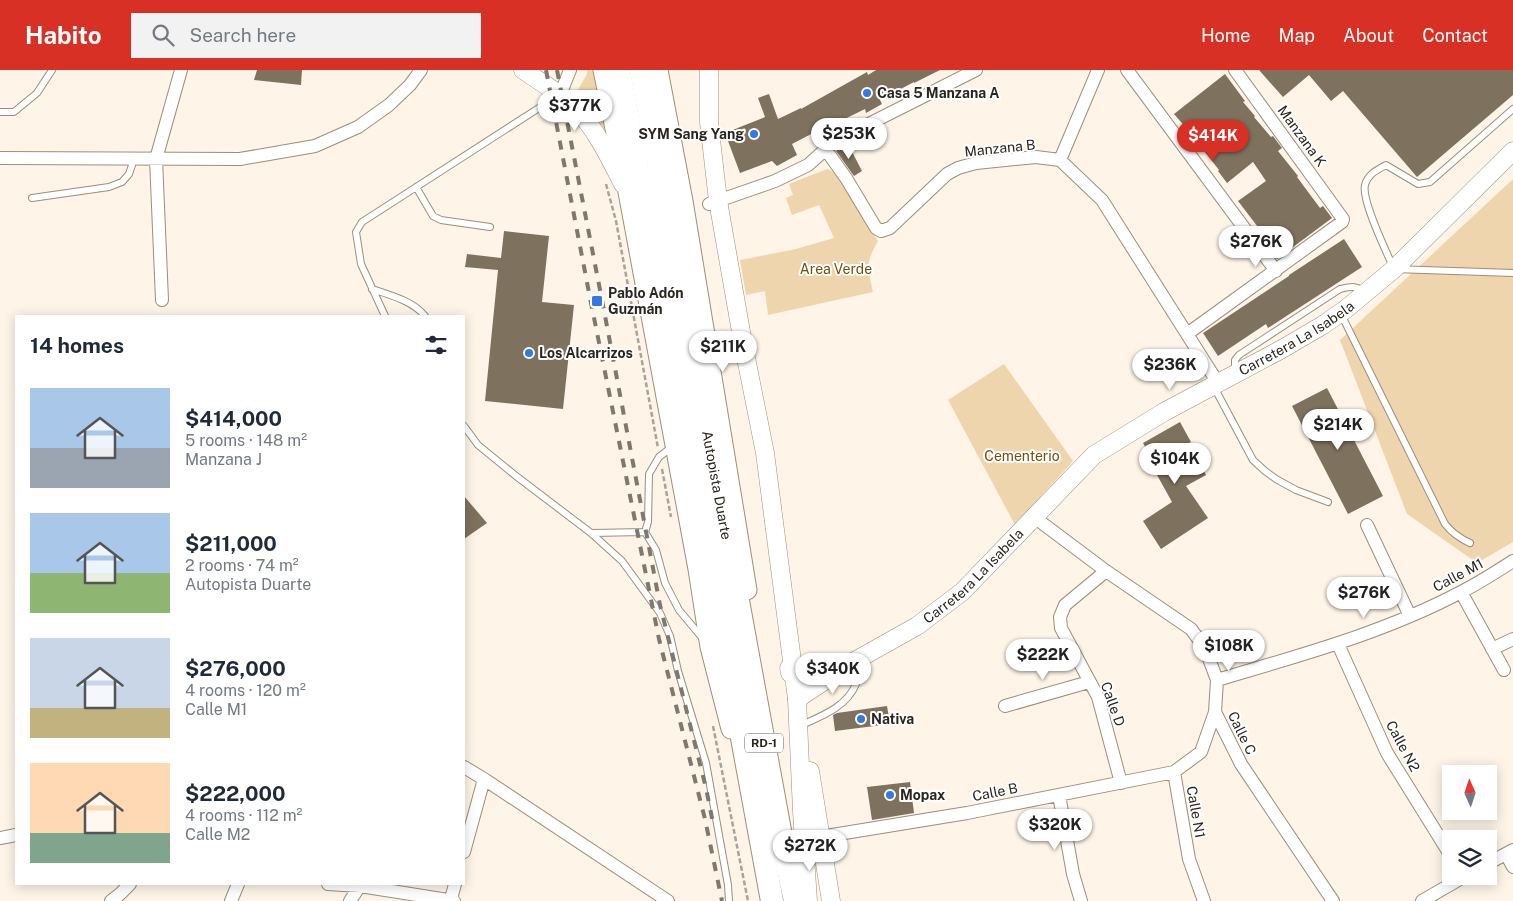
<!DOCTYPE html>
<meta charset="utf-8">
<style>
:root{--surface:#fff;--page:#f2f2f3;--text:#1f2937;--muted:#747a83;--accent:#d93025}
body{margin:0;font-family:"Public Sans",sans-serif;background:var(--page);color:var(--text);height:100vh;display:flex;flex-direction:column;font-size:19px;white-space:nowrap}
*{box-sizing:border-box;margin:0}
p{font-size:16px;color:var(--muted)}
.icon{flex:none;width:28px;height:28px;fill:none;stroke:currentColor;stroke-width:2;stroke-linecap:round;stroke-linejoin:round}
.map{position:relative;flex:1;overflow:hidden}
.details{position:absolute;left:15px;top:245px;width:450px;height:570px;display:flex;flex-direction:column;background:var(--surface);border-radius:0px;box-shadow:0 2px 12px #0003}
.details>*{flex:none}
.needle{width:32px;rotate:357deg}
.controls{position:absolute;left:1442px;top:695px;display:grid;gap:10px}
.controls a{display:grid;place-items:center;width:55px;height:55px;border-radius:0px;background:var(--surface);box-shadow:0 2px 12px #0003;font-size:25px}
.price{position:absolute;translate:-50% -42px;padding:0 11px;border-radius:18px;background:#fff;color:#222;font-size:16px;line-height:32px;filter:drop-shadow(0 1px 2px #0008)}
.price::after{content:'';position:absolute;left:50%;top:30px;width:15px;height:11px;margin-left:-8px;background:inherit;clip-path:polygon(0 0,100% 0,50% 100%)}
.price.selected{background:var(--accent);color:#fff}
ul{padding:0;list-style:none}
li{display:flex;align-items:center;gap:15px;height:125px;padding:0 15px}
li span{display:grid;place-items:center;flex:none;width:140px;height:100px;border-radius:0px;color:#555}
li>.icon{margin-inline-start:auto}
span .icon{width:60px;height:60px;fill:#fffc;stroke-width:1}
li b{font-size:21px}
h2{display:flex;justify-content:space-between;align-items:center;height:60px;padding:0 15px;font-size:21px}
header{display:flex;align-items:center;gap:30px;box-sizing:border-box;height:70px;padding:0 25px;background:var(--accent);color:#fff}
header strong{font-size:24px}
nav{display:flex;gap:28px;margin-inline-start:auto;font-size:18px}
.search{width:350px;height:45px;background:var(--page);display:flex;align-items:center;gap:12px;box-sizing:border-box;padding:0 18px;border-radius:0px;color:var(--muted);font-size:19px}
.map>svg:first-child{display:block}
.green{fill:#efd5ad}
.building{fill:#7e725e}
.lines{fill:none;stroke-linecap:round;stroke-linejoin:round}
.lane-casing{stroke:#9b8f7a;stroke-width:8}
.street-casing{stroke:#9b8f7a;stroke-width:14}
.secondary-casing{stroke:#9b8f7a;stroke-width:19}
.primary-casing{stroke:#9b8f7a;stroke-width:21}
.highway-casing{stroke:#9b8f7a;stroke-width:24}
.path{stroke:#aaa398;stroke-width:2.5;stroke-dasharray:5 2.5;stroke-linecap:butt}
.lane{stroke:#fff;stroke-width:6}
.street{stroke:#fff;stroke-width:12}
.secondary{stroke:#fff;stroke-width:18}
.primary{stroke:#fff;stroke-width:19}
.highway{stroke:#fff;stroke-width:22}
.rail{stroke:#7e786e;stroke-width:4;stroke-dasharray:9 9;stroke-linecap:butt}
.poi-dot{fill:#3279e6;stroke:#fff;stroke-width:2}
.labels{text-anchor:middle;stroke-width:4;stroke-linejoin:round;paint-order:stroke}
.shield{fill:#fff;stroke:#6a6661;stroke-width:1}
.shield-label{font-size:12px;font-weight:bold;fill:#2a251d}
.poi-label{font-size:14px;font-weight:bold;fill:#2a251d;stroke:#fff;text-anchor:start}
.street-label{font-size:14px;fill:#2a251d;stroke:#fff}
.park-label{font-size:14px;fill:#704f0c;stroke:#fff}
</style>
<header>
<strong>Habito</strong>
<div class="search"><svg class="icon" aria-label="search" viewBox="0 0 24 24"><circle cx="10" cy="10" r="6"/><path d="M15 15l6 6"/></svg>Search here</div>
<nav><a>Home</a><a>Map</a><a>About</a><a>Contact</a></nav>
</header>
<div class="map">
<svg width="1513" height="831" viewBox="0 0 1513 831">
<rect width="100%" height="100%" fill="#fef5e8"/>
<path class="green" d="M 587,0 L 597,0 L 607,62 L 575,25 L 587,4 Z
M 827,99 C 842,101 869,156 878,171 C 865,193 868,199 873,222 L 768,245 L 765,221 L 746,225 L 740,190 L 796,179 L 834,168 L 819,135 L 792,145 L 786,128 L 793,125 L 789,114 Z
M 1513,109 L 1513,472 L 1477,493 L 1407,444 L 1340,270 Z
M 1004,294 L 1073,391 L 1015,455 L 948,330 Z"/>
<path class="building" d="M 257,0 L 302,0 L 301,15 L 254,10 Z
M 876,0 L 940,0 L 914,13 L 914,12 L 880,30 L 882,34 L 866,43 L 865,39 L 816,63 L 815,62 L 792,74 L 797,85 L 777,96 L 772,91 L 740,103 L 725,63 L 765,47 L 758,28 L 769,24 L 778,49 L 801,38 L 801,39 L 867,2 L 868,5 Z
M 1259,0 L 1513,0 L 1513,25 L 1417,107 L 1343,21 L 1331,31 L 1309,5 L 1283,27 Z
M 1225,4 L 1245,31 L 1243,32 L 1255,46 L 1254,47 L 1271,67 L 1273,66 L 1282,78 L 1278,81 L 1298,106 L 1297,107 L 1320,138 L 1323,136 L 1332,148 L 1277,189 L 1271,180 L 1274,178 L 1238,131 L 1266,111 L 1253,92 L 1227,113 L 1218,101 L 1219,100 L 1194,68 L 1193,69 L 1185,61 L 1187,59 L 1174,44 Z
M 848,74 L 862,101 L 854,106 L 836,81 Z
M 504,161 L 549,166 L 542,232 L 574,235 L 563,339 L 485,331 L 498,200 L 465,197 L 467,184 L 501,188 Z
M 1344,169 L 1362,197 L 1268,258 L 1266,254 L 1218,286 L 1203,263 L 1289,206 L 1289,205 Z
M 1327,318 L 1383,426 L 1348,444 L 1292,336 Z
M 1180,352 L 1191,372 L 1189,373 L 1206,405 L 1186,416 L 1208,448 L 1161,479 L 1143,451 L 1172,432 L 1157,405 L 1160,403 L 1143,373 Z
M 464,426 L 487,453 L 464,469 Z
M 887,636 L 890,654 L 835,661 L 833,645 L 837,643 Z
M 910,712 L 914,743 L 872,750 L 867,717 Z"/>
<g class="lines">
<g class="lane-casing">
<path id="lane" d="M 1513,39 L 1430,112 L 1418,114 L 1386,95 C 1377,100 1368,104 1365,115 C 1361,130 1387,183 1394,199 L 1513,203
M 0,42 L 14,42 L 37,23 L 52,0
M 416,117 L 433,146 L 441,150 L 490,157
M 32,128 L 109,117 L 122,112 L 129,104 L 134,89
M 372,219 C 390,225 413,231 425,246
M 1341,244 L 1445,454 C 1452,463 1459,468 1470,473
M 385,246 L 361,194 L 356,162 L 362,152 L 559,25
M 1235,301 L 1235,290 L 1239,285 L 1340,219 C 1349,217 1355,215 1363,221
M 1214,317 L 1253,390 L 1265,401 L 1276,409 L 1296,420 L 1328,432
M 464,356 L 478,375 L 516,406 L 591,463 L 622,491 L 660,543 L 670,566 L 678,601 L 706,693 L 728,815 L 729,831
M 645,462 L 656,480 L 665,513 L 679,540 L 704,570
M 591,463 L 645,462 L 648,452 L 649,404 L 659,387 L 672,377
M 804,654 C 824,645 847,636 856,614 C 859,607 859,598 859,590"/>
</g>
<g class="street-casing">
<path id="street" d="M 1127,0 L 1276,201
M 560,25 L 570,0
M 826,80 L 846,108 L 876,158 L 881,161 L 890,158 L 947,104 L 958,98 L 976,93 L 1036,87 L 1060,90 L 1102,130 L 1218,313
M 0,88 L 240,89 L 315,76 L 358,57 L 389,35 L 410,15 L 421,0
M 1060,90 L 1098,0
M 709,134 L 775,111 L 808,95 L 835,71 L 976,0
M 162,230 L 156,89 L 181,0
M 1187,264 L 1342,152 L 1343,149 L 1235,0
M 1034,447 L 1106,501 L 1191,559 L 1205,578 L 1217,610 L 1215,642 L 1241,694 L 1333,831
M 1367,455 L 1410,546
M 1106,501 L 1065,535 L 1060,547 L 1061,558 L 1098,627 L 1121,713
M 1461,522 L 1504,600
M 1338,574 L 1387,683 L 1451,786
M 1492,579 L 1513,569
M 1217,610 C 1300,585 1384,563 1461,522 C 1479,513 1496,502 1513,491
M 1005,636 L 1089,612
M 464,697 L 484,709 L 668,831
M 1059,725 L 1073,804 L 1081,831
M 820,767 L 967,743 L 1174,702
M 0,768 L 16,765
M 464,782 L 484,709
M 1506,784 L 1513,797
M 1489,793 L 1513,780
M 328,814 L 360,816 L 454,831
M 451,829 L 455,814
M 111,831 L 120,824 L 130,814
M 231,831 L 238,814
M 350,831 L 361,814
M 1204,831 L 1189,789 L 1174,702 L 1201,682 L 1215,642
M 1422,831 L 1465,806"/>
</g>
<g class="secondary-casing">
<g id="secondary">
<path d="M 523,0 C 542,13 563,25 579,42 C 598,63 610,89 623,114"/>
<path d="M 709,0 L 709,52 L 718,131 L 743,273 L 765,383 L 797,629 L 802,741 L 808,831"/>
<path d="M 789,598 L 790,603 L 795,607 L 838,596"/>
<path id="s1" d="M 797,629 L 851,593 L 917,556 L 962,522 L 1094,385 L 1164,342 L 1282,279 L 1323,255 L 1346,239 L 1394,199 L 1513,81"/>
<path d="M 810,701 L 831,831"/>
</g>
</g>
<g class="primary-casing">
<path id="primary" d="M 603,0 L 628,122 L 698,499 L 710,577 L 731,659
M 658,0 L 683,131 L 747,520"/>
</g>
<g class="highway-casing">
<g id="highway">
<path d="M 619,0 L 772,831"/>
<path id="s2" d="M 641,0 L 781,766 L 795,831"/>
</g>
</g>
<path class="path" d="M 606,114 L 616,151 L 658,378
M 662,399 L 671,447
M 713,656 L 748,831"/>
<use href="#lane" class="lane"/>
<use href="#street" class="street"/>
<use href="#secondary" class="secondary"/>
<use href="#primary" class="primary"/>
<use href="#highway" class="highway"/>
<path class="rail" d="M 546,0 L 591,233 L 659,569 L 705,749 L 722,831
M 557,0 L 602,230 L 660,535 L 706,718 L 713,753"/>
</g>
<g class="poi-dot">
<circle cx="867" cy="23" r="5"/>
<circle cx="754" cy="64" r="5"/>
<rect x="591" y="225" width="12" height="12" rx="2.5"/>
<circle cx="529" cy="283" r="5"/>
<circle cx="861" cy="649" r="5"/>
<circle cx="890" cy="725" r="5"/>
</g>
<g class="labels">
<rect class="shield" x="745" y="663.5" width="38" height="19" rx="4"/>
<g class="shield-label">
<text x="764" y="677">RD-1</text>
</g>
<g class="poi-label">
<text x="877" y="28">Casa 5 Manzana A</text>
<text x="744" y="69" text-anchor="end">SYM Sang Yang</text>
<text x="608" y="228">Pablo Adón<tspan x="608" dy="16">Guzmán</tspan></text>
<text x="539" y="288">Los Alcarrizos</text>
<text x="871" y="654">Nativa</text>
<text x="900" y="730">Mopax</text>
</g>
<g class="street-label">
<text transform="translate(1302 66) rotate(54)" y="5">Manzana K</text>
<text transform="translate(1000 78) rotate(-6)" y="5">Manzana B</text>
<text dy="5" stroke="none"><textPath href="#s1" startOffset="621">Carretera La Isabela</textPath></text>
<text dy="5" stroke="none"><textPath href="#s2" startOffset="422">Autopista Duarte</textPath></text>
<text dy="5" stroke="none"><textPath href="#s1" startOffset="216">Carretera La Isabela</textPath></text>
<text transform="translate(1458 505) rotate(-28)" y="5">Calle M1</text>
<text transform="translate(1113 634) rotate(70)" y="5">Calle D</text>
<text transform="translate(1242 663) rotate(64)" y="5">Calle C</text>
<text transform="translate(1403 676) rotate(62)" y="5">Calle N2</text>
<text transform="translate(995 722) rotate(-11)" y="5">Calle B</text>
<text transform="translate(1196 742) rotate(80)" y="5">Calle N1</text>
</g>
<g class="park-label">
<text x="836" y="204">Area Verde</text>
<text x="1022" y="391">Cementerio</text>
</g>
</g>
</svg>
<div class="controls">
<a><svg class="needle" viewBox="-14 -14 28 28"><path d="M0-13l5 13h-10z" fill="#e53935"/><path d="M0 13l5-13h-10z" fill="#747a83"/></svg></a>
<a><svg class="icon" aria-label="layers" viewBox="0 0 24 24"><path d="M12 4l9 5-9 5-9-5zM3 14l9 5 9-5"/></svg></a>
</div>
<b class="price" style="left:575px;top:62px">$377K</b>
<b class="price" style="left:849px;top:90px">$253K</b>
<b class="price selected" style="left:1213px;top:92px">$414K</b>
<b class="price" style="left:1256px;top:198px">$276K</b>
<b class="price" style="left:723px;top:303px">$211K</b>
<b class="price" style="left:1170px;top:321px">$236K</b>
<b class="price" style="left:1338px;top:381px">$214K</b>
<b class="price" style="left:1175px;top:415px">$104K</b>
<b class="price" style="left:1364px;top:549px">$276K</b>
<b class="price" style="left:1229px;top:602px">$108K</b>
<b class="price" style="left:1043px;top:611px">$222K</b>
<b class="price" style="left:833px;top:625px">$340K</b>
<b class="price" style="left:1055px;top:781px">$320K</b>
<b class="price" style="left:810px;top:802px">$272K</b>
<section class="details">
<h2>14 homes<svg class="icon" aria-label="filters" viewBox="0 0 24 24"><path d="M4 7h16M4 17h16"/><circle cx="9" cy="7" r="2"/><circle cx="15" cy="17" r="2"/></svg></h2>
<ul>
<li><span style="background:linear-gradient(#a9c7e8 60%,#9aa5b1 0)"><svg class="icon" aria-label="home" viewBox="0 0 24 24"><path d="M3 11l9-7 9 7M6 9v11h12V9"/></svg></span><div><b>$414,000</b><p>5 rooms · 148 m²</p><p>Manzana J</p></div></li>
<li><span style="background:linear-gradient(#a9c7e8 60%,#8fb573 0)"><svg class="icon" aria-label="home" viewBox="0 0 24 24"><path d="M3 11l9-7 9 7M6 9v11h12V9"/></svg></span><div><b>$211,000</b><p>2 rooms · 74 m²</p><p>Autopista Duarte</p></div></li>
<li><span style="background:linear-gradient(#c9d6e8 70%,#c2b280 0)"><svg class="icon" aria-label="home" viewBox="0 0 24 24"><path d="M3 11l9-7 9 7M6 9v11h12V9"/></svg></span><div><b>$276,000</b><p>4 rooms · 120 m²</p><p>Calle M1</p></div></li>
<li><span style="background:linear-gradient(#ffd9b3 70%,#7fa58c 0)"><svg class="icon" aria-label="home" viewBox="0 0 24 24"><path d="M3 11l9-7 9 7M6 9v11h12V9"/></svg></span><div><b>$222,000</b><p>4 rooms · 112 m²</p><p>Calle M2</p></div></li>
</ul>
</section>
</div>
